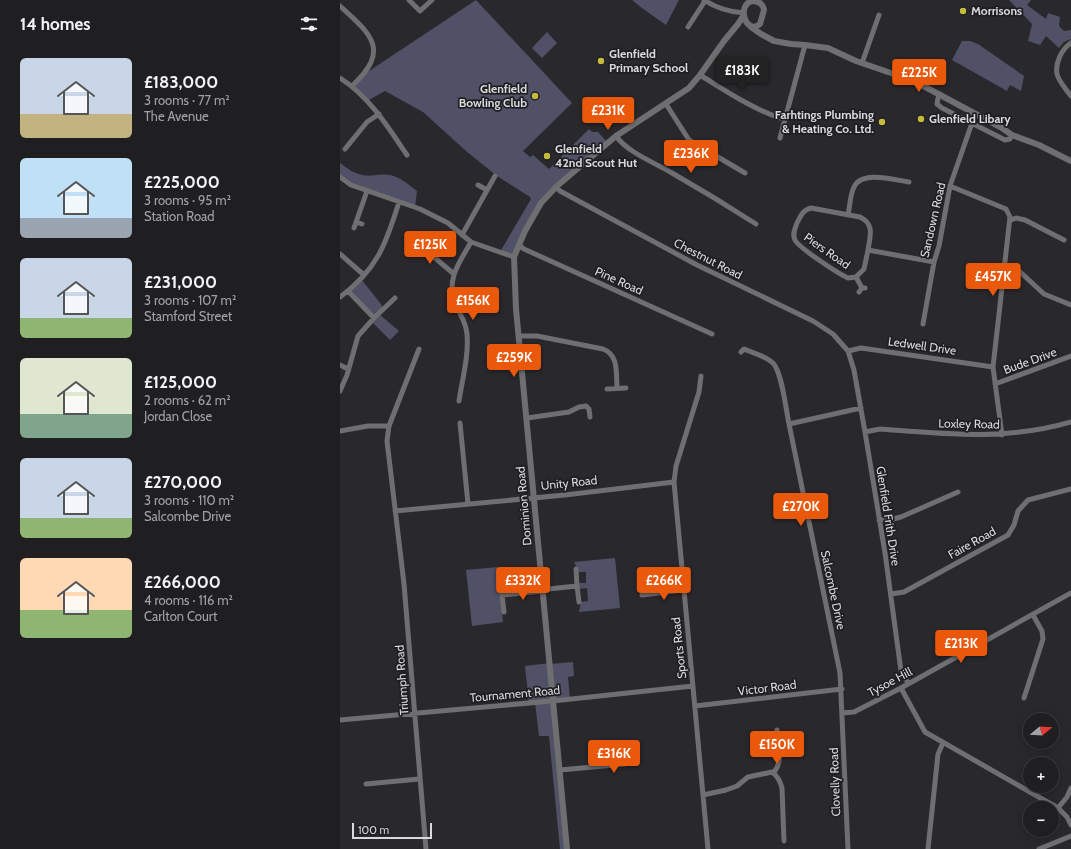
<!DOCTYPE html>
<meta charset="utf-8">
<style>
:root{--surface:#1f1f22;--page:#27272a;--text:#f1f3f6;--muted:#a1a2a5;--line:#3c3d40;--accent:#ea580c}
body{margin:0;font-family:Cabin,sans-serif;background:var(--page);color:var(--text);height:100vh;display:flex;flex-direction:column;font-size:15px;white-space:nowrap}
*{box-sizing:border-box;margin:0}
p{font-size:13px;color:var(--muted)}
.icon{flex:none;width:22px;height:22px;fill:none;stroke:currentColor;stroke-width:2;stroke-linecap:round;stroke-linejoin:round}
.map{position:relative;flex:1;overflow:hidden}
.details{display:flex;flex-direction:column;background:var(--surface);width:340px}
.details>*{flex:none}
.needle{width:26px;rotate:72deg}
.buttons{position:absolute;left:683px;top:713px;display:grid;gap:8px}
.buttons a{display:grid;place-items:center;width:36px;height:36px;border-radius:50%;background:var(--surface);box-shadow:0 2px 10px #0003,0 0 0 1px var(--line);font-size:20px}
.scale{position:absolute;left:12px;bottom:10px;width:80px;box-sizing:border-box;padding-left:4px;border:2px solid #d9dadc;border-top:0;font-size:11px;line-height:14px;white-space:nowrap;color:#d9dadc;-webkit-text-stroke:3px #1f1f23;paint-order:stroke}
.price{position:absolute;translate:-50% -34px;padding:0 9px;border-radius:4px;background:var(--accent);color:#fff;font-size:13px;line-height:26px;filter:drop-shadow(0 1px 2px #0008)}
.price::after{content:'';position:absolute;left:50%;top:24px;width:12px;height:9px;margin-left:-6px;background:inherit;clip-path:polygon(0 0,100% 0,50% 100%)}
.price.current{background:#222;color:#fff}
ul{padding:0;list-style:none}
li{display:flex;align-items:center;gap:12px;height:100px;padding:0 20px}
li span{display:grid;place-items:center;flex:none;width:112px;height:80px;border-radius:6px;color:#555}
li>.icon{margin-inline-start:auto}
span .icon{width:48px;height:48px;fill:#fffc;stroke-width:1}
li b{font-size:17px}
h2{display:flex;justify-content:space-between;align-items:center;height:48px;padding:0 20px;font-size:17px}
main{display:flex;flex:1;min-height:0}
.map>svg:first-child{display:block}
.green{fill:#505066}
.lines{fill:none;stroke-linecap:round;stroke-linejoin:round}
.minor{stroke:#6f6f71;stroke-width:5}
.tertiary{stroke:#6f6f71;stroke-width:6}
.poi-dot{fill:#c6bc3c;stroke:#1f1f23;stroke-width:1.5}
.labels{text-anchor:middle;stroke-width:3.5;stroke-linejoin:round;paint-order:stroke}
.poi-label{font-size:12px;font-weight:bold;fill:#d9dadc;stroke:#1f1f23;text-anchor:start}
.street-label{font-size:12px;fill:#d9dadc;stroke:#1f1f23}
</style>
<main>
<section class="details">
<h2>14 homes<svg class="icon" aria-label="filters" viewBox="0 0 24 24"><path d="M4 7h16M4 17h16"/><circle cx="9" cy="7" r="2"/><circle cx="15" cy="17" r="2"/></svg></h2>
<ul>
<li><span style="background:linear-gradient(#c9d6e8 70%,#c2b280 0)"><svg class="icon" aria-label="home" viewBox="0 0 24 24"><path d="M3 11l9-7 9 7M6 9v11h12V9"/></svg></span><div><b>£183,000</b><p>3 rooms · 77 m²</p><p>The Avenue</p></div></li>
<li><span style="background:linear-gradient(#bfe0f5 75%,#9aa5b1 0)"><svg class="icon" aria-label="home" viewBox="0 0 24 24"><path d="M3 11l9-7 9 7M6 9v11h12V9"/></svg></span><div><b>£225,000</b><p>3 rooms · 95 m²</p><p>Station Road</p></div></li>
<li><span style="background:linear-gradient(#c9d6e8 75%,#8fb573 0)"><svg class="icon" aria-label="home" viewBox="0 0 24 24"><path d="M3 11l9-7 9 7M6 9v11h12V9"/></svg></span><div><b>£231,000</b><p>3 rooms · 107 m²</p><p>Stamford Street</p></div></li>
<li><span style="background:linear-gradient(#dfe7d0 70%,#7fa58c 0)"><svg class="icon" aria-label="home" viewBox="0 0 24 24"><path d="M3 11l9-7 9 7M6 9v11h12V9"/></svg></span><div><b>£125,000</b><p>2 rooms · 62 m²</p><p>Jordan Close</p></div></li>
<li><span style="background:linear-gradient(#c9d6e8 75%,#8fb573 0)"><svg class="icon" aria-label="home" viewBox="0 0 24 24"><path d="M3 11l9-7 9 7M6 9v11h12V9"/></svg></span><div><b>£270,000</b><p>3 rooms · 110 m²</p><p>Salcombe Drive</p></div></li>
<li><span style="background:linear-gradient(#ffd9b3 65%,#8fb573 0)"><svg class="icon" aria-label="home" viewBox="0 0 24 24"><path d="M3 11l9-7 9 7M6 9v11h12V9"/></svg></span><div><b>£266,000</b><p>4 rooms · 116 m²</p><p>Carlton Court</p></div></li>
</ul>
</section>
<div class="map">
<svg width="731" height="849" viewBox="0 0 731 849">
<rect width="100%" height="100%" fill="#29292d"/>
<path class="green" d="M 136,0 L 232,103 L 183,151 L 190,157 L 193,155 L 209,169 L 249,129 L 252,132 L 258,132 L 268,143 L 201,203 L 174,257 L 160,252 L 191,199 L 190,197 L 157,176 L 126,151 L 83,112 L 45,91 L 27,101 L 13,85 L 23,75 Z
M 292,0 L 339,0 L 326,25 L 302,8 Z
M 669,0 L 691,0 L 687,5 L 706,19 L 708,13 L 720,17 L 719,26 L 724,31 L 731,30 L 731,39 L 724,42 L 719,48 L 706,36 L 700,45 L 688,41 L 692,24 Z
M 207,32 L 217,43 L 202,58 L 192,48 Z
M 622,41 L 630,41 L 638,44 L 684,76 L 681,91 L 670,85 L 667,91 L 612,60 Z
M 0,163 C 7,168 13,173 22,175 C 31,177 41,173 50,175 C 60,177 69,185 77,191 L 75,208 L 11,185 L 0,177 Z
M 21,279 L 41,304 L 43,309 L 39,314 L 59,331 L 50,340 L 31,321 L 33,318 L 8,291 Z
M 275,558 L 280,608 L 239,612 L 241,602 L 248,601 L 247,588 L 239,589 L 239,583 L 246,583 L 246,572 L 239,572 L 234,562 Z
M 158,567 L 163,622 L 132,626 L 126,570 Z
M 233,662 L 234,676 L 228,677 L 230,699 L 214,700 L 227,849 L 220,849 L 209,736 L 199,736 L 195,702 L 189,703 L 185,666 L 210,663 L 210,664 Z"/>
<g class="lines">
<path class="minor" d="M 69,0 L 80,11 L 92,0
M 364,0 C 376,8 389,12 404,13
M 0,6 C 32,35 50,50 13,85
M 348,27 L 365,1
M 731,43 C 722,49 715,62 717,74 C 719,82 726,89 731,96
M 522,63 L 539,15
M 360,75 C 386,91 411,108 440,118
M 0,78 C 29,96 48,127 67,155
M 600,94 L 598,98 L 597,104 L 602,108 L 665,140 L 670,139 L 672,135
M 326,104 L 349,140 L 405,173
M 276,136 C 287,152 315,163 332,173 C 360,189 388,206 416,224
M 440,138 L 465,45
M 5,149 L 27,122 L 39,114
M 0,177 L 11,185 L 80,209 L 108,223 L 131,242 L 174,257
M 138,185 L 147,190
M 610,186 L 666,209 L 670,217 L 653,367 L 662,435
M 216,187 L 220,191 L 357,265 L 473,321 L 493,334 L 508,351 L 514,370 L 525,432 L 545,553 L 561,671 L 568,683
M 508,215 C 510,206 510,195 514,187 C 522,170 554,180 569,182
M 671,220 L 676,218 L 685,220 L 724,240
M 16,222 L 22,224
M 14,228 L 27,191
M 122,235 L 155,176
M 76,242 L 114,274
M 179,245 L 184,249 L 372,334
M 528,250 C 530,237 535,224 520,217 L 471,208 C 463,210 461,215 457,223 C 455,229 452,234 455,240 C 459,248 499,274 508,278 L 516,277 L 524,269 L 528,250 L 594,262
M 0,254 L 24,275
M 665,266 L 673,267 L 678,270 L 704,294 L 731,305
M 516,277 L 522,288
M 8,291 L 34,318
M 519,292 L 522,288 L 525,288
M 0,297 C 37,270 46,244 59,202
M 583,324 L 594,262 L 599,246 L 610,186 L 632,123
M 179,336 L 197,336 L 263,349 C 279,355 276,373 277,388
M 79,349 L 49,426 L 47,441 L 64,584 L 86,849
M 508,351 L 521,348 L 653,367
M 401,352 L 404,349 C 413,353 426,356 433,363 C 442,372 446,410 449,424
M 0,365 L 8,369
M 361,376 L 359,392 L 336,466 L 334,482 L 368,849
M 655,384 L 731,356
M 267,389 L 286,388
M 0,391 L 7,375 L 18,336 L 34,318 L 55,298
M 119,401 C 122,380 129,356 127,334 C 126,321 119,314 115,302 C 106,278 120,262 131,242
M 187,418 L 229,412 L 239,407 L 246,406 L 249,409 L 250,417
M 120,423 L 128,504
M 0,431 L 28,426 L 49,426
M 525,432 L 540,429 C 606,434 666,441 731,422
M 55,511 L 225,495 L 334,482
M 539,520 L 553,519 L 561,517 L 618,492
M 160,577 L 164,612
M 237,586 L 239,602
M 551,594 L 564,592 L 668,535 L 674,525 L 678,511 L 688,500 L 731,489
M 162,595 L 203,591 L 208,589 L 237,586 L 236,569
M 302,595 L 343,590
M 561,688 L 585,732 L 718,808 L 727,817 L 731,825
M 684,698 L 703,639 L 702,631 L 693,615
M 355,706 L 502,689
M 502,713 L 514,712 L 561,688 L 731,593
M 0,720 L 222,700 L 353,686
M 220,770 L 285,764 L 288,758
M 433,773 C 444,763 438,743 437,730
M 26,784 L 79,779
M 363,795 L 386,790 L 397,786 L 408,777 L 432,772 C 438,776 440,781 442,788 L 444,841
M 718,808 L 727,797 L 731,788
M 508,849 L 500,673 L 449,424 L 521,408
M 588,849 L 598,754 L 603,743
M 699,849 L 731,836"/>
<path class="tertiary" d="M 412,1 C 419,1 423,4 424,10 L 420,24 C 406,36 396,5 412,1 Z
M 411,27 L 421,34 L 434,41 L 451,44 L 465,45 L 488,48 L 516,61 L 574,81 L 662,128 L 672,135 L 699,145 L 731,161
M 227,849 L 176,309 L 174,257 L 185,231 L 201,203 L 217,186 L 276,136 L 349,88 L 360,75 L 384,41 L 398,24 L 404,15"/>
</g>
<g class="poi-dot">
<circle cx="623" cy="11" r="4"/>
<circle cx="261" cy="61" r="4"/>
<circle cx="195" cy="96" r="4"/>
<circle cx="581" cy="119" r="4"/>
<circle cx="542" cy="122" r="4"/>
<circle cx="207" cy="156" r="4"/>
</g>
<g class="labels">
<g class="poi-label">
<text x="631" y="15">Morrisons</text>
<text x="269" y="58">Glenfield<tspan x="269" dy="14">Primary School</tspan></text>
<text x="187" y="93" text-anchor="end">Glenfield<tspan x="187" dy="14">Bowling Club</tspan></text>
<text x="534" y="119" text-anchor="end">Farhtings Plumbing<tspan x="534" dy="14">&amp; Heating Co. Ltd.</tspan></text>
<text x="589" y="123">Glenfield Libary</text>
<text x="215" y="153">Glenfield<tspan x="215" dy="14">42nd Scout Hut</tspan></text>
</g>
<g class="street-label">
<text transform="translate(593 220) rotate(-77)" y="4">Sandown Road</text>
<text transform="translate(487 251) rotate(35)" y="4">Piers Road</text>
<text transform="translate(368 259) rotate(27)" y="4">Chestnut Road</text>
<text transform="translate(279 281) rotate(24)" y="4">Pine Road</text>
<text transform="translate(582 346) rotate(8)" y="4">Ledwell Drive</text>
<text transform="translate(690 361) rotate(-20)" y="4">Bude Drive</text>
<text transform="translate(629 424) rotate(1)" y="4">Loxley Road</text>
<text transform="translate(229 483) rotate(-6)" y="4">Unity Road</text>
<text transform="translate(184 506) rotate(-95)" y="4">Dominion Road</text>
<text transform="translate(548 516) rotate(81)" y="4">Glenfield Frith Drive</text>
<text transform="translate(632 543) rotate(-29)" y="4">Faire Road</text>
<text transform="translate(493 590) rotate(78)" y="4">Salcombe Drive</text>
<text transform="translate(339 648) rotate(-96)" y="4">Sports Road</text>
<text transform="translate(62 680) rotate(-94)" y="4">Triumph Road</text>
<text transform="translate(550 682) rotate(-28)" y="4">Tysoe Hill</text>
<text transform="translate(427 688) rotate(-7)" y="4">Victor Road</text>
<text transform="translate(175 694) rotate(-5)" y="4">Tournament Road</text>
<text transform="translate(495 782) rotate(-92)" y="4">Clovelly Road</text>
</g>
</g>
</svg>
<div class="buttons">
<a><svg class="needle" viewBox="-14 -14 28 28"><path d="M0-13l5 13h-10z" fill="#e53935"/><path d="M0 13l5-13h-10z" fill="#a1a2a5"/></svg></a>
<a>+</a>
<a>−</a>
</div>
<div class="scale">100 m</div>
<b class="price current" style="left:402px;top:91px">£183K</b>
<b class="price" style="left:579px;top:93px">£225K</b>
<b class="price" style="left:268px;top:131px">£231K</b>
<b class="price" style="left:351px;top:174px">£236K</b>
<b class="price" style="left:90px;top:265px">£125K</b>
<b class="price" style="left:653px;top:297px">£457K</b>
<b class="price" style="left:133px;top:321px">£156K</b>
<b class="price" style="left:174px;top:378px">£259K</b>
<b class="price" style="left:461px;top:527px">£270K</b>
<b class="price" style="left:183px;top:601px">£332K</b>
<b class="price" style="left:324px;top:601px">£266K</b>
<b class="price" style="left:621px;top:664px">£213K</b>
<b class="price" style="left:437px;top:765px">£150K</b>
<b class="price" style="left:274px;top:774px">£316K</b>
</div>
</main>
